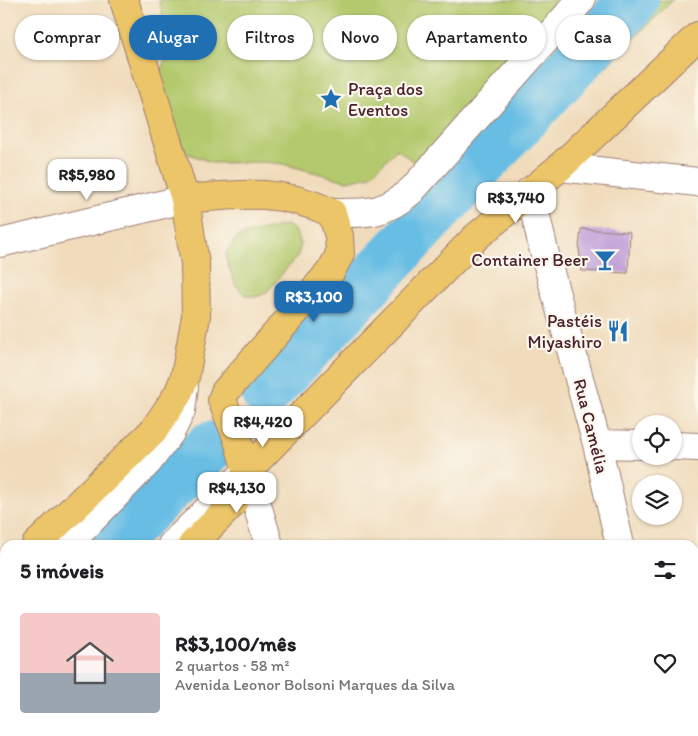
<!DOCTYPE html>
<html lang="pt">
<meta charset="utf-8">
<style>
:root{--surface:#fff;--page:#f6f6f6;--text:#202124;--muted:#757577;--accent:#1f6fb2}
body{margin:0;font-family:Itim,sans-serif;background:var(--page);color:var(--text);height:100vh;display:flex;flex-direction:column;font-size:19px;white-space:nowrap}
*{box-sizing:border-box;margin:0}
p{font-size:16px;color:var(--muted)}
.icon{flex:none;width:28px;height:28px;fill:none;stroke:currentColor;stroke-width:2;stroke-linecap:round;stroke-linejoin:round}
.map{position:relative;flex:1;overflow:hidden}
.panel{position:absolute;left:0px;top:540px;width:699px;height:196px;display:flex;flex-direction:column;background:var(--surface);border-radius:15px 15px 0 0;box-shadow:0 1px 4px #0004}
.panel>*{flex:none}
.hud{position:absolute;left:15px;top:15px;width:669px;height:45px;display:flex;gap:10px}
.fabs{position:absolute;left:632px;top:415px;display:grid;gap:10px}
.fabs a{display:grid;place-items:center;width:50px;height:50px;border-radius:50%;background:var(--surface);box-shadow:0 1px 4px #0004;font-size:25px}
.price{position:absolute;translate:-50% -42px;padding:0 11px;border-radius:10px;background:#fff;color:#222;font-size:16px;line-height:32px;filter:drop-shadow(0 1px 2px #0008)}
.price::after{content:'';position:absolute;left:50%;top:30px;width:15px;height:11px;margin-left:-8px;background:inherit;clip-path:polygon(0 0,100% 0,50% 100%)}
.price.selected{background:var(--accent);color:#fff}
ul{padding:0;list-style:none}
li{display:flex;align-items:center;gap:15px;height:125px;padding:0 20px}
li span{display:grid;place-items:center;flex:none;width:140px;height:100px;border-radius:5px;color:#555}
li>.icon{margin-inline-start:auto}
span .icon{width:60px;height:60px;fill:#fffc;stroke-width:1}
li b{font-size:21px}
h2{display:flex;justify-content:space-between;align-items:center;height:60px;padding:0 20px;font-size:21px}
.tag{padding:0 18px;border-radius:22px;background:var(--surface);box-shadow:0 1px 4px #0004;font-size:18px;line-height:45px}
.tag.selected{background:var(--accent);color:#fff}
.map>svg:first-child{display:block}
.green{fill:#b4c96d;stroke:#7f744c}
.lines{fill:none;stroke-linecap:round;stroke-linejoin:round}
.river{stroke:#67bde4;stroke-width:51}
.building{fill:#b996d7}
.minor-casing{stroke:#9d7d73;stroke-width:30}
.major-casing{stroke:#9d7d73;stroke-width:30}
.minor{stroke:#fff;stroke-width:28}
.major{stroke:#ecc569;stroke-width:28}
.labels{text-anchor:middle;stroke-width:4.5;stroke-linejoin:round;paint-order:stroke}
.poi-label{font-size:18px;fill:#4a1f2b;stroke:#fbf7ec;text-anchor:end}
.street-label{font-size:18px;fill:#4a1f2b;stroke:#fbf7ec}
</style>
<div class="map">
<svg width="698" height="736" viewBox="0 0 698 736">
<rect width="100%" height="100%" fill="#fbf7ec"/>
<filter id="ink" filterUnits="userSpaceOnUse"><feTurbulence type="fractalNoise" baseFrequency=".02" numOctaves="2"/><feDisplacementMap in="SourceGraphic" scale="10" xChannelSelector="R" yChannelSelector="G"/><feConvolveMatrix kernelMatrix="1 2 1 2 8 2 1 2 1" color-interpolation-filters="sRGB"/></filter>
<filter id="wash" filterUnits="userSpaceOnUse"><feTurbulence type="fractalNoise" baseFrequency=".0096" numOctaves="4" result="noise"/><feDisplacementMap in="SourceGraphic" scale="20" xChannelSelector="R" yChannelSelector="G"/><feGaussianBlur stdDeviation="1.12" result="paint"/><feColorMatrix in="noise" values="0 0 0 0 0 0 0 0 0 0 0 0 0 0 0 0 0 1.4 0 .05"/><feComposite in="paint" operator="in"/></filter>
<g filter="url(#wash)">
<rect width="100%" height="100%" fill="#f0dbbb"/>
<path class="green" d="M 159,0 L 595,0 L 429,174 L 397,149 L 370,176 L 347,181 L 283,164 L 264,162 L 213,163 L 187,153 L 173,129 L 156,84 L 170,46 Z
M 652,0 L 673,0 L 454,218 L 446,210 Z
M 286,225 L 295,230 L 301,244 L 298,255 L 266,293 L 256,297 L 245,295 L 236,286 L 227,262 L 226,253 L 236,238 L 246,234 Z"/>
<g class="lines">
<path class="river" d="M 266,392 L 634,0
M 110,545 L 210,447
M 0,654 L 5,649"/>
</g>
<g id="blocks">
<path class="building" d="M 581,229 L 630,232 L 628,273 L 582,271 L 579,248 Z"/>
</g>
</g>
<g filter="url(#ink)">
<use href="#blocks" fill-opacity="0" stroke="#9d7d73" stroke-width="1"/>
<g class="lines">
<g class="minor-casing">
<path id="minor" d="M 560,167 L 698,182
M 530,191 L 543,247 L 597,444 L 620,545
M 332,213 C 367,213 383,215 411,191 L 581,0
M 0,243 L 185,199
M 597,444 L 641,445
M 674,446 L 698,447
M 67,545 L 148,462 L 170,433 L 181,411 L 184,386
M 172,545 L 247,471 L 269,545
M 0,609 L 5,605
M 0,707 L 5,702
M 694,708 L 698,708
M 28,731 L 31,736
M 323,731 L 324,736
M 661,731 L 662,736"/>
</g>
<g class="major-casing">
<path id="major" d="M 185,199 C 241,194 278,188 332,213 L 339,236 L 340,254 L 331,271 L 225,392 L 222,400 L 237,437 L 247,471
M 36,545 L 154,430 L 178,394 L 185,377 L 196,316 L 195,264 L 185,199 L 124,0
M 192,545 L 233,503 L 247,471 L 476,237 L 560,167 L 698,36
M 0,581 L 5,576
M 7,736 L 11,731"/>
</g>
<use href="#minor" class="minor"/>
<use href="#major" class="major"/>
</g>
</g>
<defs>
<g id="sight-bare" transform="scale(1.725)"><path d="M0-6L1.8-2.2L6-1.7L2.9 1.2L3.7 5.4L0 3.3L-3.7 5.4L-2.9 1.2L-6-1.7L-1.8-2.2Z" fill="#1f6fb2" stroke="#fbf7ec" stroke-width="2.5" paint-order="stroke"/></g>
<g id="bar-bare" transform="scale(1.725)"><path d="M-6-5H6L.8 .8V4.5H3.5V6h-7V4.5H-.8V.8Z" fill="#1f6fb2" stroke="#fbf7ec" stroke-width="2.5" paint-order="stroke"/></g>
<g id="restaurant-bare" transform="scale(1.725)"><path d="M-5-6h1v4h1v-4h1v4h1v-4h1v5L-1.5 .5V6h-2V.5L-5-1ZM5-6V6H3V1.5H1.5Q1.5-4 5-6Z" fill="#1f6fb2" stroke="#fbf7ec" stroke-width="2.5" paint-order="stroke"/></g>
</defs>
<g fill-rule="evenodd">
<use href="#sight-bare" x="331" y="99"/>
<use href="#bar-bare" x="605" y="260"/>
<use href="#restaurant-bare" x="618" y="331"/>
</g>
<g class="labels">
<g class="poi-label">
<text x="348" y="95" text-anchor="start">Praça dos<tspan x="348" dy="21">Eventos</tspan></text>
<text x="588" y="266">Container Beer</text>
<text x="602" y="327">Pastéis<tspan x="602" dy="21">Miyashiro</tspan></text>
</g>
<g class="street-label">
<text transform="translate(591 426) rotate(76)" y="6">Rua Camélia</text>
</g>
</g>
</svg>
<div class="fabs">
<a><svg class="icon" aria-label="locate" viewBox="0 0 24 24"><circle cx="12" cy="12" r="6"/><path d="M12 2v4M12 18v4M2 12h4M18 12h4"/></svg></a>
<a><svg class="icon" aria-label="layers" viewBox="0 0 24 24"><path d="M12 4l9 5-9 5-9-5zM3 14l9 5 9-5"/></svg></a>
</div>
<b class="price" style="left:87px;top:201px">R$5,980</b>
<b class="price" style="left:516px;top:224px">R$3,740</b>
<b class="price selected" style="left:314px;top:323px">R$3,100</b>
<b class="price" style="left:263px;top:448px">R$4,420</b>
<b class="price" style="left:237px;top:514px">R$4,130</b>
<div class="hud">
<a class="tag">Comprar</a>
<a class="tag selected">Alugar</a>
<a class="tag">Filtros</a>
<a class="tag">Novo</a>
<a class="tag">Apartamento</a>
<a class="tag">Casa</a>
</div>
<section class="panel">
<h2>5 imóveis<svg class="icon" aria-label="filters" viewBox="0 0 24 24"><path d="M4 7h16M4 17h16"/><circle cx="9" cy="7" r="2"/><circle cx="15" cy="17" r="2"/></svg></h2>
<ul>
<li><span style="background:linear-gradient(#f6c9c9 60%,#9aa5b1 0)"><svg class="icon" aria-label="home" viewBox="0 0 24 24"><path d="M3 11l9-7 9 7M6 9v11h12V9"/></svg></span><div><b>R$3,100/mês</b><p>2 quartos · 58 m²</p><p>Avenida Leonor Bolsoni Marques da Silva</p></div><svg class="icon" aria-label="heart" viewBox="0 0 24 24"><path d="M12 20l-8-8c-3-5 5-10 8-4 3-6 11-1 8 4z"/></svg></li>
</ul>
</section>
</div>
